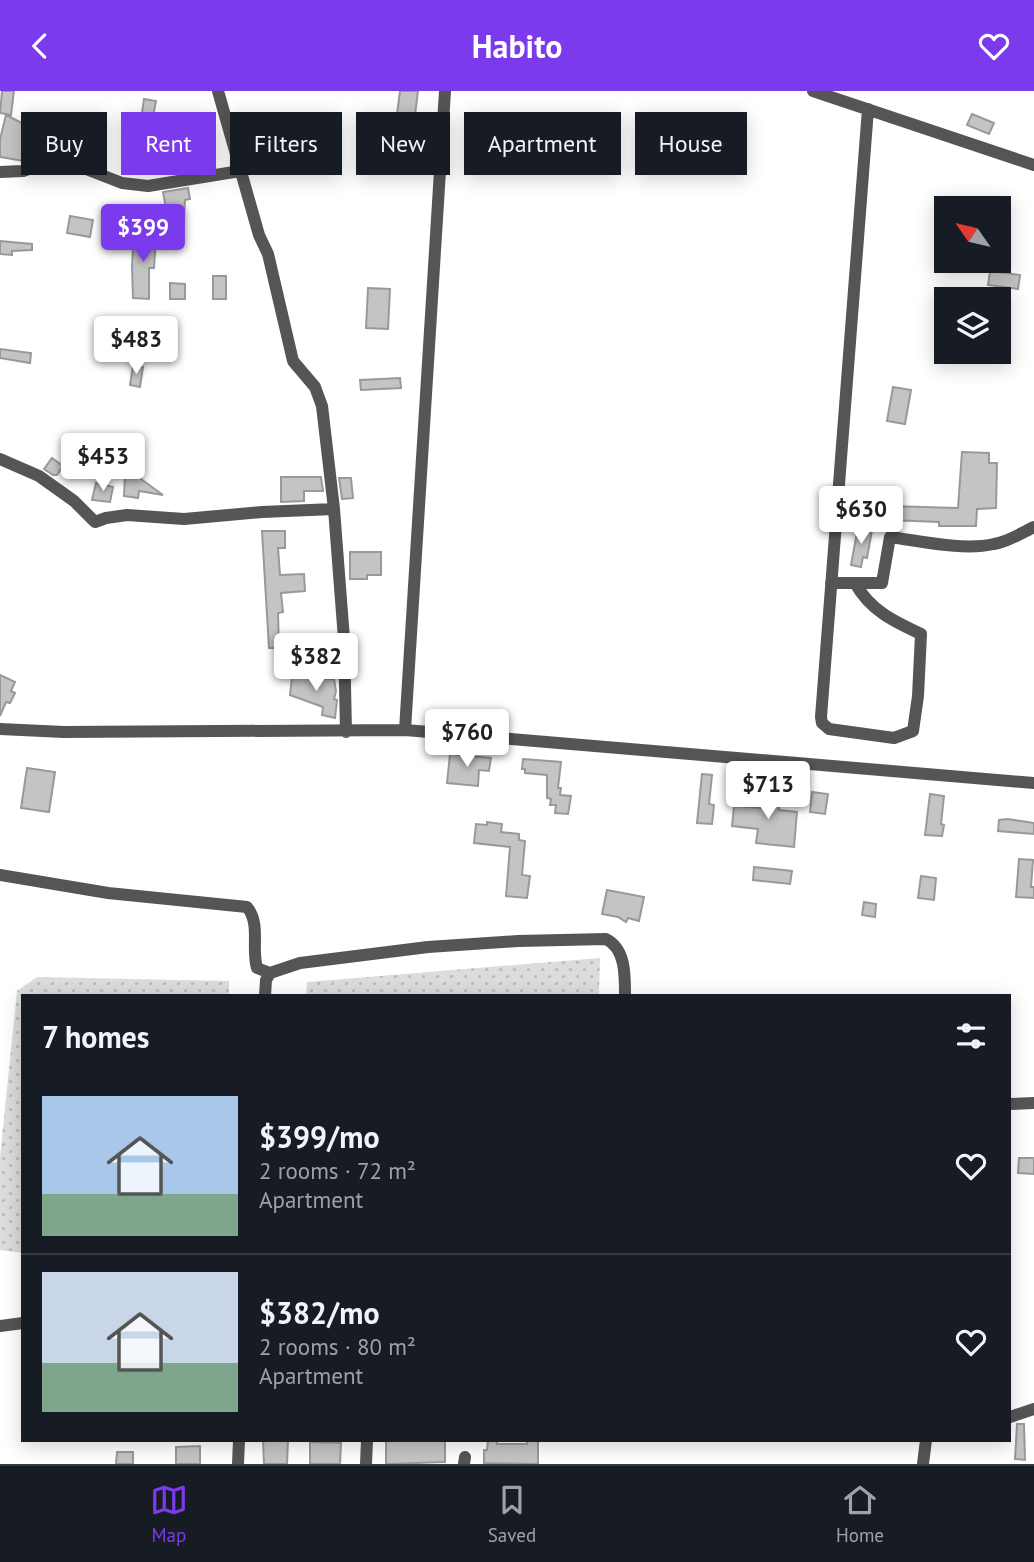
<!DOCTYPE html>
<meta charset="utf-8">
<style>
:root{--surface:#171b24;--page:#20242c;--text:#f1f3f6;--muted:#9ea1a6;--line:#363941;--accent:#7c3aed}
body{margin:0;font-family:"PT Sans",sans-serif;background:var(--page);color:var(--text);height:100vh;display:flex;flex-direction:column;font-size:26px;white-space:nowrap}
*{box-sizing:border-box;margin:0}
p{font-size:23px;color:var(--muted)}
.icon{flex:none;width:38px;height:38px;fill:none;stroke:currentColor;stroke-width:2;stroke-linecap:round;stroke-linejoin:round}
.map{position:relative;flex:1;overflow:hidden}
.panel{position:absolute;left:21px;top:903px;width:990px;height:448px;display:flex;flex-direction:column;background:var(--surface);border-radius:0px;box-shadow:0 4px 18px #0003}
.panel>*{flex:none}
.hud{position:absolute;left:21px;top:21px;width:992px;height:63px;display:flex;gap:14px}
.needle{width:46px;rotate:304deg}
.fabs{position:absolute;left:934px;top:105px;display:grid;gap:14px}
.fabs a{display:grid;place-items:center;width:77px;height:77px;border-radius:0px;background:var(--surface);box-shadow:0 4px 18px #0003;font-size:35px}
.price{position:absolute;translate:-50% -60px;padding:0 16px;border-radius:7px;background:#fff;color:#222;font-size:23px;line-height:46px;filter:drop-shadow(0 2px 4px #0008)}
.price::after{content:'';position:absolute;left:50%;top:42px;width:21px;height:16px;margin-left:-10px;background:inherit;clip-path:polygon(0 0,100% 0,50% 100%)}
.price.current{background:var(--accent);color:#fff}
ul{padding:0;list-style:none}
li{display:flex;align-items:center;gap:21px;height:175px;padding:0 21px}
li+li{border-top:2px solid var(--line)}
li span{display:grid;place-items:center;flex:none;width:196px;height:140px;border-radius:0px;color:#555}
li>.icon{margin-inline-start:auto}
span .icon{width:84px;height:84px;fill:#fffc;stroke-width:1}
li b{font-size:30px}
h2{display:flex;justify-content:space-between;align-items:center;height:84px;padding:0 21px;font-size:30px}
.tag{padding:0 24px;border-radius:0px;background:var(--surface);box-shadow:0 4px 18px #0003;font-size:24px;line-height:63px}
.tag.current{background:var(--accent);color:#fff}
header{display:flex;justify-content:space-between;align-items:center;height:91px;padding:0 21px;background:var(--accent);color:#fff;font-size:32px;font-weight:700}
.tabs{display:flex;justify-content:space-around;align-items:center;height:98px;border-top:2px solid var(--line);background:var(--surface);font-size:19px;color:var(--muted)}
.tabs a{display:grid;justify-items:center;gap:4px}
.tabs .current{color:var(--accent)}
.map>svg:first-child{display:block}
.grass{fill:url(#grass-dots)}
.building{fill:#c4c4c4;stroke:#999;stroke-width:2}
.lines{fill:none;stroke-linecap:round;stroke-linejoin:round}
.street{stroke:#555;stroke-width:12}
</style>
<header><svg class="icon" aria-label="back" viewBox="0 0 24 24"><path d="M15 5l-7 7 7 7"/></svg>Habito<svg class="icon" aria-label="heart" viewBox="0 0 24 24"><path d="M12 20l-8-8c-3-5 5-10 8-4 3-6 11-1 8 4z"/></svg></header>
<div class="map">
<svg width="1034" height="1373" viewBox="0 0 1034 1373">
<defs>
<pattern id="grass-dots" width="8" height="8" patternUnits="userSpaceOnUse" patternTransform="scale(1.75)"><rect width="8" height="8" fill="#dcdcdc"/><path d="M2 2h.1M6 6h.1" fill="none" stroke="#bbb" stroke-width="1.8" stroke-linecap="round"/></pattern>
</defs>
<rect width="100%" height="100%" fill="#fff"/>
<path class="grass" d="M 600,867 L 599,905 L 306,905 L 307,891 Z
M 37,886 L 229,890 L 229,905 L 23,905 L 23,1162 L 0,1159 L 0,1066 L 17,900 Z"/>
<path class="building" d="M 2,0 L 14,0 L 11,24 L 0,22 Z
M 400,0 L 418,0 L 412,48 L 394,46 Z
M 144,8 L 156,10 L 152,31 L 141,29 Z
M 972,23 L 994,32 L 989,43 L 967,34 Z
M 6,24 L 32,37 L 24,70 L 0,66 L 0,48 Z
M 188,97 L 190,108 L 185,109 L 183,145 L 163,144 L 165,112 L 163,101 Z
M 70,125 L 93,129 L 90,146 L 67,142 Z
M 134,143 L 156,145 L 154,177 L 149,177 L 149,208 L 133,207 L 132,175 Z
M 0,150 L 32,153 L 32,159 L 12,160 L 12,164 L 0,163 Z
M 990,180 L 1020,184 L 1018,198 L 988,194 Z
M 213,185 L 226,185 L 226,208 L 213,208 Z
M 170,192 L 185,193 L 185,208 L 170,208 Z
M 368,197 L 390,198 L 388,238 L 366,237 Z
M 0,258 L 31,262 L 30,272 L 0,267 Z
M 133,274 L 143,276 L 140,296 L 130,294 Z
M 400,287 L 401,297 L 361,299 L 360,289 Z
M 893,296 L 911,299 L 905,333 L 887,330 Z
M 962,361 L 989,362 L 989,372 L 997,372 L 996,417 L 977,418 L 976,435 L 939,435 L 939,431 L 889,429 L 889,415 L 958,417 Z
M 133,362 L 144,363 L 141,388 L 163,404 L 139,400 L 138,407 L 124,405 L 126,363 Z
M 52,367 L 63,375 L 57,384 L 53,384 L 44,378 Z
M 281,386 L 321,386 L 323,400 L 304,400 L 304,410 L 281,411 Z
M 339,387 L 351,387 L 353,407 L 342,408 Z
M 96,392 L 113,396 L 110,411 L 92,409 Z
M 858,436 L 872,439 L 867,467 L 863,466 L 861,476 L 851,474 Z
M 262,440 L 285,440 L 285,457 L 278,457 L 280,484 L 304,483 L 305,500 L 281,502 L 283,521 L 278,522 L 279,557 L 269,557 Z
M 350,461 L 381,461 L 381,484 L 367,484 L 367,488 L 350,488 Z
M 0,584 L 15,591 L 11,600 L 15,602 L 10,612 L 6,611 L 0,625 Z
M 292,586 L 334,588 L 336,600 L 334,608 L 337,609 L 335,627 L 322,624 L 323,616 L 290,604 Z
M 450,663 L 491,667 L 489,680 L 479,679 L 478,695 L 447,692 Z
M 523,668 L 561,671 L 558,697 L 561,697 L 560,704 L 571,705 L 568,723 L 555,722 L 556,714 L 550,714 L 551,708 L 547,707 L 547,684 L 525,682 L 525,678 L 522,678 Z
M 27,677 L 55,681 L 49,721 L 21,717 Z
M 702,683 L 712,684 L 709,713 L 714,714 L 712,733 L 697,732 Z
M 764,700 L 779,701 L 779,719 L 797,721 L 794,756 L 756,752 L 758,738 L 732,735 L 734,715 L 762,717 Z
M 812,701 L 828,703 L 825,723 L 810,721 Z
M 930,703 L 944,705 L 941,733 L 944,734 L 942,745 L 925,744 Z
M 1007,728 L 1034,732 L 1034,743 L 998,740 L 999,729 Z
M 487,731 L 502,733 L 501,741 L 519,743 L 519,749 L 525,750 L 522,784 L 530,785 L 527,807 L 506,805 L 510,756 L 474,752 L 476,733 L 487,734 Z
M 1019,768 L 1033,769 L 1031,796 L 1034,796 L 1034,807 L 1016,806 Z
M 754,776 L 792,780 L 790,793 L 753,789 Z
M 921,785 L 936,787 L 934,809 L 918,807 Z
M 607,799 L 644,806 L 639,830 L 628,827 L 626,831 L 618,826 L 602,823 Z
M 864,811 L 876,813 L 875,826 L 862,824 Z
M 1019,1067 L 1034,1067 L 1034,1083 L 1018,1082 Z
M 1017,1333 L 1024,1333 L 1025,1369 L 1015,1368 Z
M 263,1349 L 288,1349 L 287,1373 L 264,1373 Z
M 386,1349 L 445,1349 L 445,1371 L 386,1373 Z
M 488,1349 L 497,1349 L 497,1353 L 527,1353 L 527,1349 L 538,1349 L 538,1373 L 484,1372 L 484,1359 L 487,1359 Z
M 310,1351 L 341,1352 L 340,1373 L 310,1373 Z
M 200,1355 L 200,1373 L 176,1373 L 176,1356 Z
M 117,1361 L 133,1361 L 133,1373 L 116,1373 Z"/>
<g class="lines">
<path class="street" d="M 218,0 L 259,144 L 268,163 L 293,270 L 315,296 L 322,315 L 334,418 L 344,548 L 346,641
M 813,0 L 1034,74
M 0,81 L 23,80 L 53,69 L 68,71 L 122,92 L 148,95 L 240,80
M 0,368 L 39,385 L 74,410 L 95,431 L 106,427 L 127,424 L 184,428 L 262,421 L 334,418
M 831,492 L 882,492 L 890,446 C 921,450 963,460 994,453 C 1008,451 1021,442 1034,436
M 855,492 C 870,519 893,530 921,543 L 918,605 L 913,640 L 894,647 L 829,638 L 822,632 L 821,626 L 868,18
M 0,638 L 64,641 L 405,639 L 1034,692
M 405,639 L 445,0
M 0,784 L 108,802 L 247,816 C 261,833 251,857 257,877 L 270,882 L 300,872 L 428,856 L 518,850 L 606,848 C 626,858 625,885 625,905
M 265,905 L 266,889 L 270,882
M 1010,1013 L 1034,1012
M 0,1235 L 23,1232
M 1010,1326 L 1034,1318
M 238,1373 L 239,1349
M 366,1373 L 367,1349
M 464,1373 L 465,1366
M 923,1373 L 926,1349"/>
</g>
</svg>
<div class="fabs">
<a><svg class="needle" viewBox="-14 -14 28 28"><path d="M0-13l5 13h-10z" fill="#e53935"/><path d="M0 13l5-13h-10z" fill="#9ea1a6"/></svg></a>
<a><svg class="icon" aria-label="layers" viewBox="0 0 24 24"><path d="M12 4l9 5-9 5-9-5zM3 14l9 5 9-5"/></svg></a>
</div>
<b class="price current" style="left:143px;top:173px">$399</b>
<b class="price" style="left:136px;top:285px">$483</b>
<b class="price" style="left:103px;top:402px">$453</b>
<b class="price" style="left:861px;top:455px">$630</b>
<b class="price" style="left:316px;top:602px">$382</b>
<b class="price" style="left:467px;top:678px">$760</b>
<b class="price" style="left:768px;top:730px">$713</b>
<div class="hud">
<a class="tag">Buy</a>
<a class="tag current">Rent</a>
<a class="tag">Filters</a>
<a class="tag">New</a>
<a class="tag">Apartment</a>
<a class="tag">House</a>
</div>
<section class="panel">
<h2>7 homes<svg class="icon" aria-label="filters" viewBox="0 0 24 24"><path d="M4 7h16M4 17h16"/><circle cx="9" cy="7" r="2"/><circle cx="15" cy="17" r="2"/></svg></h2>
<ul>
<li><span style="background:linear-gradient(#a9c7e8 70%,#7fa58c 0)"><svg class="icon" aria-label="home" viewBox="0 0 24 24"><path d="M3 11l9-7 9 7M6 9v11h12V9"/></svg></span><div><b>$399/mo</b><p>2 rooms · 72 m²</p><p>Apartment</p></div><svg class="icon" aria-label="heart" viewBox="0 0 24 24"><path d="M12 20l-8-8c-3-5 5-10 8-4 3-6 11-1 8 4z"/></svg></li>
<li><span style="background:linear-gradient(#c9d6e8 65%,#7fa58c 0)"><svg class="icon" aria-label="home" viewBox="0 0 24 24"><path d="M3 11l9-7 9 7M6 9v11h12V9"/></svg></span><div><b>$382/mo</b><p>2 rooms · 80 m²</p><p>Apartment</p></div><svg class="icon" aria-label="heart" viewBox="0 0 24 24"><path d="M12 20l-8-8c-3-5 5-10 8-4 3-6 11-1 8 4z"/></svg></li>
</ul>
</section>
</div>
<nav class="tabs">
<a class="current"><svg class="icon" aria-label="map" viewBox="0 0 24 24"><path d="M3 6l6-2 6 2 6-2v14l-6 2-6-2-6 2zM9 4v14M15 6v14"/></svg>Map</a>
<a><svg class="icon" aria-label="saved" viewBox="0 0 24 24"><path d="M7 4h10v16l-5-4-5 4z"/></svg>Saved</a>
<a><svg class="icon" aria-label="home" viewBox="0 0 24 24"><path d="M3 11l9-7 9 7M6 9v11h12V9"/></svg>Home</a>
</nav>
